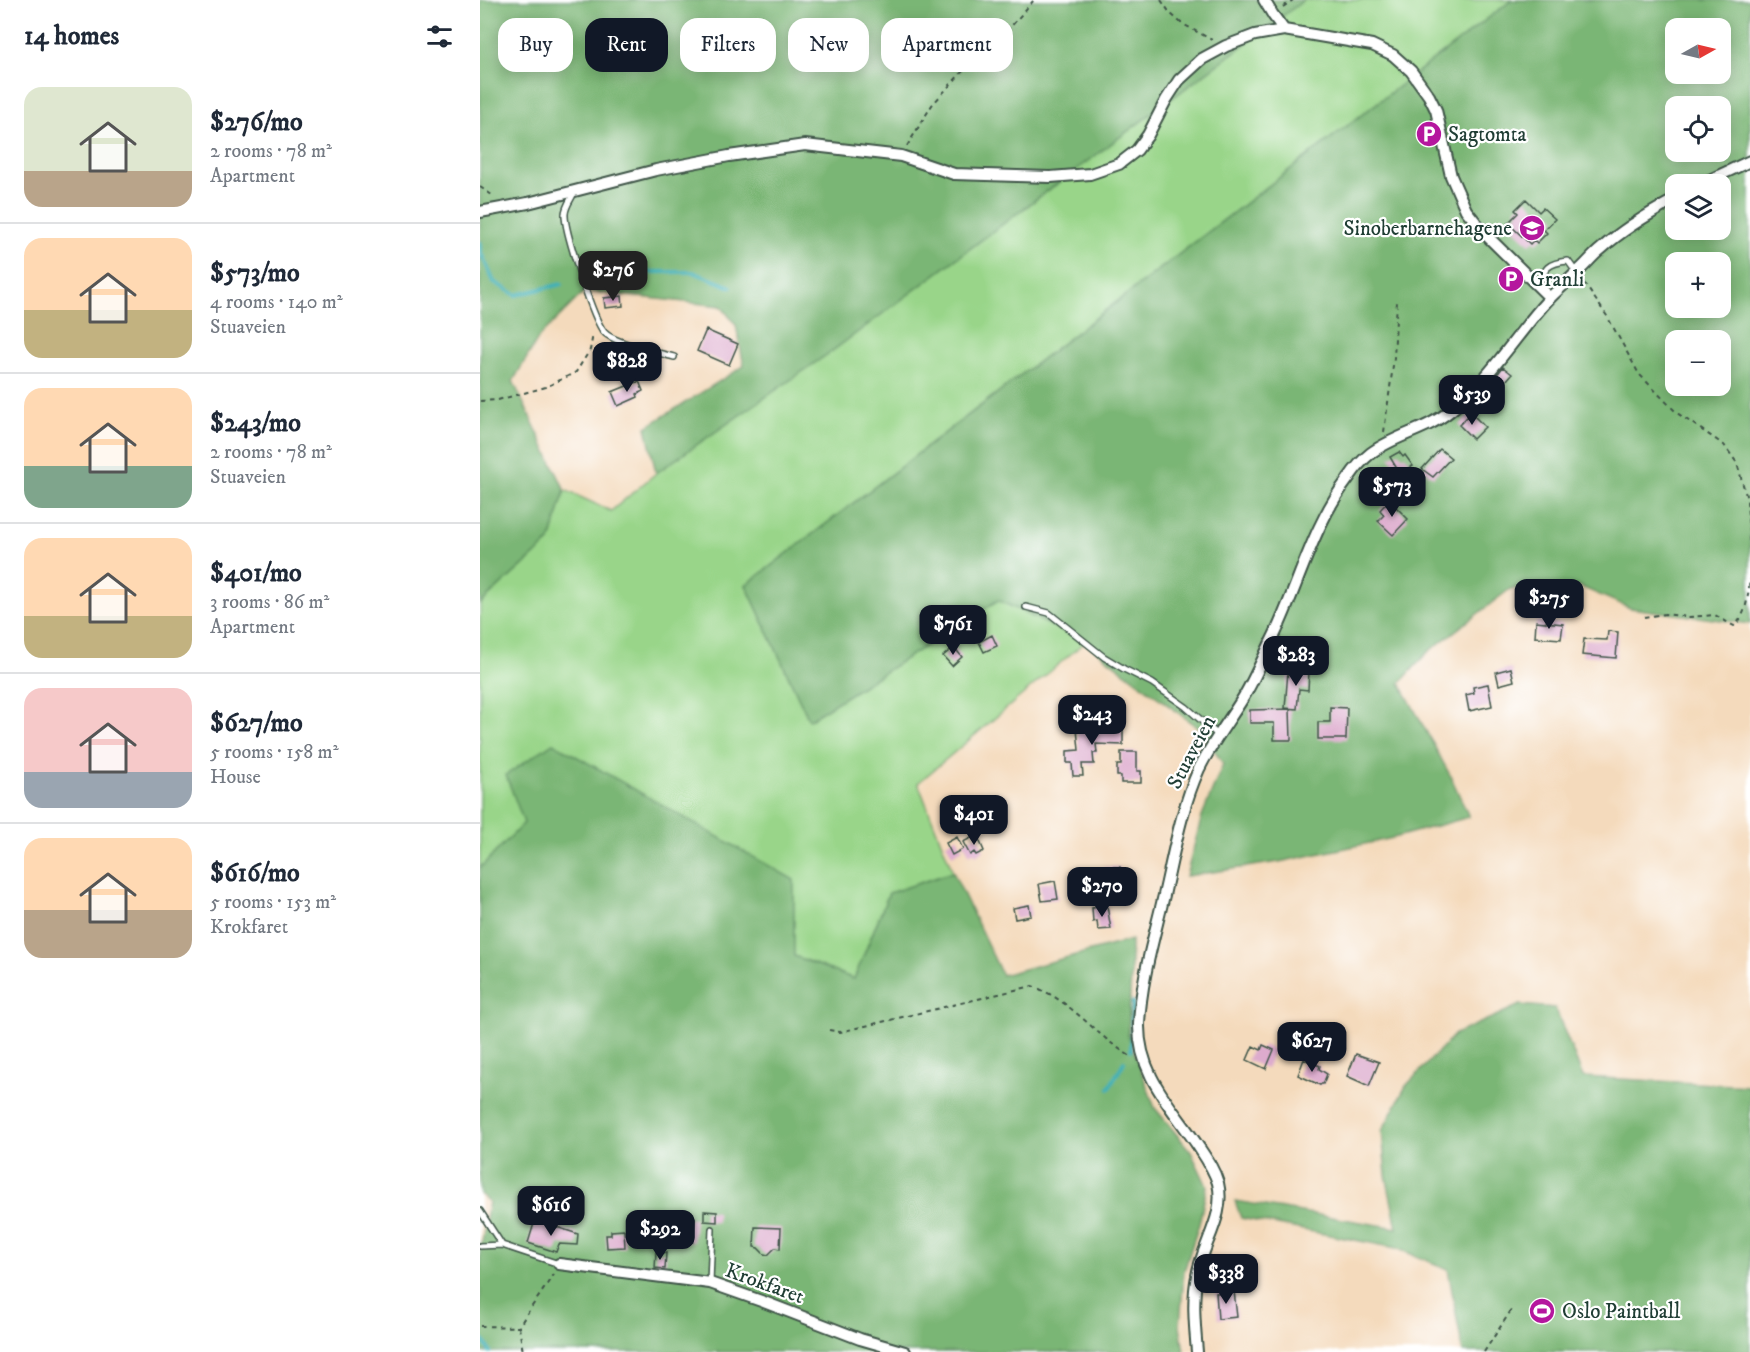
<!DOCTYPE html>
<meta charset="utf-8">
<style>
:root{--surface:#fff;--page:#f2f2f3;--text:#1f2937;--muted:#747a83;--line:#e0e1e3;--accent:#111827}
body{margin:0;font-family:"IM FELL DW Pica",serif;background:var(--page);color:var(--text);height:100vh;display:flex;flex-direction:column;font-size:22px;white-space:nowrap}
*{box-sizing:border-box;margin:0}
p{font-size:20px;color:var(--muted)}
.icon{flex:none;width:33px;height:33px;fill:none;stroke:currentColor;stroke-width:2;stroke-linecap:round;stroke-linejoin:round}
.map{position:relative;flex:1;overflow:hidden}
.drawer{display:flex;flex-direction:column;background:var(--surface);width:480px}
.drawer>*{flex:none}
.top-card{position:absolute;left:18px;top:18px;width:570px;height:54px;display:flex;gap:12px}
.needle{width:39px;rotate:82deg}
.fabs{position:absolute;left:1185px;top:18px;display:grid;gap:12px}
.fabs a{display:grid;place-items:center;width:66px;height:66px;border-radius:12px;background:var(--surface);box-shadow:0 3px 15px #0003;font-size:30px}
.price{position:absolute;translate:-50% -51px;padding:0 14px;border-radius:12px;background:var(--accent);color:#fff;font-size:20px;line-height:39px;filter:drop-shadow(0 2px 3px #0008)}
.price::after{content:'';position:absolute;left:50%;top:36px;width:18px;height:14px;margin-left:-9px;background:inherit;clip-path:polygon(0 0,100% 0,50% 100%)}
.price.active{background:#222;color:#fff}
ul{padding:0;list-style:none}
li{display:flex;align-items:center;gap:18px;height:150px;padding:0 24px}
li+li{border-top:2px solid var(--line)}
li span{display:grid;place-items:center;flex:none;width:168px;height:120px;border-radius:18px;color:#555}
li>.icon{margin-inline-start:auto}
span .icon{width:72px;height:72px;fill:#fffc;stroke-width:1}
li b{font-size:26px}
h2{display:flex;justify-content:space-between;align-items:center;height:72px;padding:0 24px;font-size:26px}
.tag{padding:0 21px;border-radius:18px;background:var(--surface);box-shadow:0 3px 15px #0003;font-size:21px;line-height:54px}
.tag.active{background:var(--accent);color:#fff}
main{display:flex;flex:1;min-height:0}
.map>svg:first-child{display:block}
.green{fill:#99d589;stroke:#5c895e;stroke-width:1.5}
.forest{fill:#7ab675;stroke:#4c7a54;stroke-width:1.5;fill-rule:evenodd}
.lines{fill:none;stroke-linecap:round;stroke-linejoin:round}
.stream{stroke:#40b0b7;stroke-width:4}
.building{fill:#ddabcd}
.service-casing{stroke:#3f5548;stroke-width:8}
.minor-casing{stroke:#3f5548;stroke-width:14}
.path{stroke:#3f5548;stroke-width:2;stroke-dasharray:4.5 4.5;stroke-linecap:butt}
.service{stroke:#fff;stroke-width:5}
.minor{stroke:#fff;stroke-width:10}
.labels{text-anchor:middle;stroke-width:4.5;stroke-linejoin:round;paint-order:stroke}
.poi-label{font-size:21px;fill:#1f3d34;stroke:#fff;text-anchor:start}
.street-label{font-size:21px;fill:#1f3d34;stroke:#fff}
</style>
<main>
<section class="drawer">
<h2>14 homes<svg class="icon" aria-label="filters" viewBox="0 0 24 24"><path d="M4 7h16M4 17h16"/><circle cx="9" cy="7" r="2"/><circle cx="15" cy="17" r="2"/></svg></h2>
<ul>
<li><span style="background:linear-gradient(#dfe7d0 70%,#b9a48a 0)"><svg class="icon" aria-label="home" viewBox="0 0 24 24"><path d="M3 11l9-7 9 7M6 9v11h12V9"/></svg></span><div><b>$276/mo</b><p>2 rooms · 78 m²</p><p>Apartment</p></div></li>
<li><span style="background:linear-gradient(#ffd9b3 60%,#c2b280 0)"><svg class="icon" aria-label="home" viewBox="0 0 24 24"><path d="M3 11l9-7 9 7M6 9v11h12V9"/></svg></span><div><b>$573/mo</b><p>4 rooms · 140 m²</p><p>Stuaveien</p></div></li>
<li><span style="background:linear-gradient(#ffd9b3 65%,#7fa58c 0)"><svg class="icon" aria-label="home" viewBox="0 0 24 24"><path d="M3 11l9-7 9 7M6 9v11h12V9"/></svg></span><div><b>$243/mo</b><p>2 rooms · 78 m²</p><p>Stuaveien</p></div></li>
<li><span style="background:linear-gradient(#ffd9b3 65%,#c2b280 0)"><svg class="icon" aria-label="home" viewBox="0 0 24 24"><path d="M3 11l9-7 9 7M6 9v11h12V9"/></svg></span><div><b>$401/mo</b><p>3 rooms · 86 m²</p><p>Apartment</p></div></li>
<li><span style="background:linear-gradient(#f6c9c9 70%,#9aa5b1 0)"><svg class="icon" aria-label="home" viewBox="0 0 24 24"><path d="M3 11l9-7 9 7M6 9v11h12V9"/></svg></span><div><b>$627/mo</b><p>5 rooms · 158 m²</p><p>House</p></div></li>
<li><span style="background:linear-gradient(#ffd9b3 60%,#b9a48a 0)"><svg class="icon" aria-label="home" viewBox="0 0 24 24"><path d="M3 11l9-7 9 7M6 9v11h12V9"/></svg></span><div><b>$616/mo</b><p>5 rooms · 153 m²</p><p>Krokfaret</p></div></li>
</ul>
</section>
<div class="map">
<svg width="1270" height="1352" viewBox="0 0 1270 1352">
<rect width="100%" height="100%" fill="#fff"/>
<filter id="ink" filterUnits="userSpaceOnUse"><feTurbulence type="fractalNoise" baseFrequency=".0167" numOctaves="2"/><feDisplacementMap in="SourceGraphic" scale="12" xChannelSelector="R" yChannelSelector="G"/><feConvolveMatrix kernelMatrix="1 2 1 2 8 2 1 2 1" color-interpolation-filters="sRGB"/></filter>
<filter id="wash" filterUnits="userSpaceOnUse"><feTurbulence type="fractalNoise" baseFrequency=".008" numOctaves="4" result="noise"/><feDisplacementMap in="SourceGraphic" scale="24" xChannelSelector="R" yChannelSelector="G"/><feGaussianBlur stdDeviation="1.35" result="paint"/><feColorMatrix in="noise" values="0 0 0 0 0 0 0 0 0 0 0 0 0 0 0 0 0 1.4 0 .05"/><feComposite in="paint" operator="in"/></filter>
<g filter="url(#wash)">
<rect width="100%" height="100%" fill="#f4dabc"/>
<path class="green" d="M 824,0 L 1032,0 L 266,585 L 329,720 L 518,600 L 605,642 L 438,783 L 473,872 L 409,893 L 374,979 L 314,956 L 45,823 L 0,868 L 0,604 L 70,541 L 85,490 L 131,511 L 176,473 L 355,349 Z"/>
<path class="forest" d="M 0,0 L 824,0 L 355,349 L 176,473 L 166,427 L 264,366 L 256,325 L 241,306 L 105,291 L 59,337 L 33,381 L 85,490 L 70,541 L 0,604 Z
M 1032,0 L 1270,0 L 1270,624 L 1150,608 L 1099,586 L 1030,589 L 948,652 L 920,683 L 971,777 L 989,817 L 913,838 L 799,862 L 706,876 L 722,816 L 743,764 L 722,731 L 605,642 L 518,600 L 329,720 L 266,585 ZM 1196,28 L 1240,28 L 1240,74 L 1196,74 ZM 1196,106 L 1240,106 L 1240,152 L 1196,152 ZM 1196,184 L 1240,184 L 1240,230 L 1196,230 ZM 1196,262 L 1240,262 L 1240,308 L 1196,308 ZM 1196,340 L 1240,340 L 1240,386 L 1196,386 Z
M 73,743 L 314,880 L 314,956 L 374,979 L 409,893 L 473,872 L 522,975 L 651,940 L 651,976 L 648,1035 L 675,1108 L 711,1152 L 727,1186 L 719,1224 L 704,1271 L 700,1326 L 704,1352 L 0,1352 L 0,1253 L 9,1202 L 0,1194 L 0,868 L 44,823 L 26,775 Z
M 1040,1005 L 1075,1008 L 1103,1077 L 1270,1086 L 1270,1352 L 983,1352 L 968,1269 L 916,1248 L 761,1218 L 755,1201 L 917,1228 L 906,1175 L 902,1131 L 926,1086 L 975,1034 Z"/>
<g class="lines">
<path class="stream" d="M 0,243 L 1,253 L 14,282 L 36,295 L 82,284
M 108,275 L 166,272 L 213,272 L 251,287
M 651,1050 L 653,1002
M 629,1088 L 644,1062
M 0,1335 L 10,1352"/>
</g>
<g id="blocks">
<path class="building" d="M 1046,199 L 1059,212 L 1063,208 L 1075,219 L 1064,230 L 1067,233 L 1057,243 L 1054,240 L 1050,244 L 1028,223 L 1038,213 L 1035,210 Z
M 142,296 L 143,306 L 125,308 L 124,298 Z
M 226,330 L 258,344 L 249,365 L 217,351 Z
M 1023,367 L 1032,374 L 1021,387 L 1013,380 Z
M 159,381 L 163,391 L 157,394 L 158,397 L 138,406 L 132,392 Z
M 991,413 L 1005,427 L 993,439 L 979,425 Z
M 960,449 L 971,458 L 953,477 L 942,469 Z
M 919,452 L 923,457 L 925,455 L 933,466 L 920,474 L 910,457 Z
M 909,500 L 928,519 L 913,535 L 898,521 L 904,515 L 900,510 Z
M 1056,621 L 1083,624 L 1081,639 L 1055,637 Z
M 1128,631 L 1138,632 L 1136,658 L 1102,655 L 1104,639 L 1127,640 Z
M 512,635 L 517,646 L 504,652 L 499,642 Z
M 474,647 L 482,657 L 472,666 L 463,656 Z
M 1031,668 L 1034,681 L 1019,685 L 1016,672 Z
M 808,671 L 829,672 L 828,690 L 819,689 L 817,709 L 805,708 Z
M 1008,684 L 1012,706 L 989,711 L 986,695 L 994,693 L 993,687 Z
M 850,707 L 867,708 L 866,739 L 838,739 L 838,722 L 850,722 Z
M 810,709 L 811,740 L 794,740 L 794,723 L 770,723 L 770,710 Z
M 613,728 L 643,729 L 643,745 L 616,744 L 617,753 L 613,753 L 614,764 L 602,764 L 603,776 L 593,776 L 592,763 L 587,763 L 587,751 L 599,750 L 597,729 Z
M 641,752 L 657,752 L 657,771 L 661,771 L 661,783 L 641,783 L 641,776 L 637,776 L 637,765 L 641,765 Z
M 497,835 L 504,851 L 496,855 L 494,852 L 490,855 L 483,842 Z
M 477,837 L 483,849 L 472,855 L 466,843 Z
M 623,867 L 640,867 L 640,886 L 607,886 L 606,875 L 624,874 Z
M 575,881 L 578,899 L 562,901 L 559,884 Z
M 549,905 L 551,916 L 535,919 L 533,908 Z
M 627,906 L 631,929 L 618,930 L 617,921 L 613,922 L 612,908 Z
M 832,1028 L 845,1033 L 838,1048 L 825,1043 Z
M 783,1045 L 794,1050 L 786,1069 L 767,1060 L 773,1046 L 781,1050 Z
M 876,1054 L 899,1062 L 889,1086 L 867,1076 Z
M 824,1059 L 840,1066 L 839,1069 L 847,1074 L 843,1084 L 841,1084 L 840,1085 L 818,1075 Z
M 224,1211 L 237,1212 L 237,1222 L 224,1221 Z
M 187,1217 L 215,1218 L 213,1242 L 187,1241 Z
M 55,1220 L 98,1234 L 97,1245 L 79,1244 L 76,1252 L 48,1243 Z
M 275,1227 L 301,1228 L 300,1249 L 295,1248 L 288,1255 L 284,1254 L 278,1248 L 274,1247 Z
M 144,1230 L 145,1247 L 127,1248 L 126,1235 L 131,1235 L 131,1231 Z
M 176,1252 L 186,1253 L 185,1269 L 175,1268 Z
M 754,1291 L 757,1317 L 738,1319 L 736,1293 Z"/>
</g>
</g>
<g filter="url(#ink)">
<use href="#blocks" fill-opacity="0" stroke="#3f5548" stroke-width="1.5"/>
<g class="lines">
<g class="service-casing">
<path id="service" d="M 94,193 C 91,199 85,207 85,214 C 84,230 114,321 124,332 C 133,343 179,353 194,357
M 1058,286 C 1065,268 1067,263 1088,261 L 1096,272
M 546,607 L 569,613 L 624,657 L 644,669 L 672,683 L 706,707 L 738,735
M 0,1211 L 22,1245 L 79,1264
M 0,1246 L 22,1245
M 230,1283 L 232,1229"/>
</g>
<g class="minor-casing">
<path id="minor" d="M 784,0 L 793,15 L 804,30
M 1221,184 L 1270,161
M 0,212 L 48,203 L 176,170 L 249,156 L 325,145 L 421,156 L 474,174 L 570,177 L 610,174 L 639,164 L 657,150 L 668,135 L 686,100 L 699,80 L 722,59 L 746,46 L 775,35 L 804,30 L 892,45 L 913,55 L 931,71 L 949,96 L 956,110 L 971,176 L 986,210 L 1005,234 L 1070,298
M 79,1264 L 230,1283 L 284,1302 L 380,1339 L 425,1352
M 717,1352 C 715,1327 712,1301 717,1276 C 722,1244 746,1216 738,1183 C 734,1169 726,1158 718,1146 C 692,1107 658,1075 659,1024 C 661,980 674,938 684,895 C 694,852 701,809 719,769 C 731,744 749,721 763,698 C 775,678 784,656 794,636 C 819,584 833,525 868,479 C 874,470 882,460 891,453 C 915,435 947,430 970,411 C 1008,381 1034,338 1066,302 C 1075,292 1086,283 1096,273 C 1105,266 1112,256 1121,249 C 1143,229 1170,213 1196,199"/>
</g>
<path class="path" d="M 681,0 L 690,13 L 701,23 L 732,40
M 803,7 L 813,0
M 427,146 L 452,105 L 482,72 L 514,46 L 554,0
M 0,187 L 15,197
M 1104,283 L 1127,316 L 1159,374 L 1197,413 L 1244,445 L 1257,463 L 1267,499 L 1270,550
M 0,401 L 18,400 L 66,387 L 96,372 L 110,350 L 113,334
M 904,432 L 914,358 L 917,300
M 1164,617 L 1185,614 L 1209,617 L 1235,615 L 1254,626 C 1267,615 1268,595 1270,579
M 349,1030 L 360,1032 L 552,986 C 592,1000 616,1037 652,1057
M 0,1326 L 39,1327 C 49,1308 63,1293 73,1274
M 39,1327 L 43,1352
M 1004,1352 L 1032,1309"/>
<use href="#service" class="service"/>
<use href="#minor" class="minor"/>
</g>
</g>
<defs>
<g id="parking-disc" transform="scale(1.35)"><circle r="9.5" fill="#b5179e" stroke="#fff"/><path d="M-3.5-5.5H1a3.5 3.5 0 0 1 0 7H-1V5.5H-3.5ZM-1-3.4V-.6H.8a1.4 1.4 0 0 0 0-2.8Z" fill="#fff"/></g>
<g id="school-disc" transform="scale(1.35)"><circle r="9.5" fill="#b5179e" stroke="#fff"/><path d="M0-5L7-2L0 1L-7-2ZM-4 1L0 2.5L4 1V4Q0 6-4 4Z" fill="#fff"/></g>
<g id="stadium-disc" transform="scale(1.35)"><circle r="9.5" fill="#b5179e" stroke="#fff"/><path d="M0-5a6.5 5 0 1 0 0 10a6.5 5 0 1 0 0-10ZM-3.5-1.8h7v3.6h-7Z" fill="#fff"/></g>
</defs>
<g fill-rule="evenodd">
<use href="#parking-disc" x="949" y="134"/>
<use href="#school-disc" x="1052" y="228"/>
<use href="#parking-disc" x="1031" y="279"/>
<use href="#stadium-disc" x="1062" y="1311"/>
</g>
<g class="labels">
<g class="poi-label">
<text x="968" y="141">Sagtomta</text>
<text x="1032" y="235" text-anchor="end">Sinoberbarnehagene</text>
<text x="1050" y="286">Granli</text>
<text x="1082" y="1318">Oslo Paintball</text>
</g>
<g class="street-label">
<text transform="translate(711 752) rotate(-62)" y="7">Stuaveien</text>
<text transform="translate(285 1283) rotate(20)" y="7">Krokfaret</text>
</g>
</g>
</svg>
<div class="fabs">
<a><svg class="needle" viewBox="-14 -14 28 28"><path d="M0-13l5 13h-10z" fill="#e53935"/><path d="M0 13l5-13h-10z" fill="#747a83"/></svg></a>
<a><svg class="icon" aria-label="locate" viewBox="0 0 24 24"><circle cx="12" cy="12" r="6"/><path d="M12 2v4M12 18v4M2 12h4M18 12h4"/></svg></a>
<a><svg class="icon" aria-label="layers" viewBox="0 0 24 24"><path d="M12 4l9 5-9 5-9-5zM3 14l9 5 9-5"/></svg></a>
<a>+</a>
<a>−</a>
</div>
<b class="price active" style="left:133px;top:302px">$276</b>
<b class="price" style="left:147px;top:393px">$828</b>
<b class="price" style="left:992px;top:426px">$539</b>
<b class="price" style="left:912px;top:518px">$573</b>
<b class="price" style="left:1069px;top:630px">$275</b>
<b class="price" style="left:473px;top:656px">$761</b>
<b class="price" style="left:816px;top:687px">$283</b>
<b class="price" style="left:612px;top:746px">$243</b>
<b class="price" style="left:494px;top:846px">$401</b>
<b class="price" style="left:622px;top:918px">$270</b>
<b class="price" style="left:832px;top:1073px">$627</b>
<b class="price" style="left:71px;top:1237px">$616</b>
<b class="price" style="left:180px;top:1261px">$292</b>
<b class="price" style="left:746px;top:1305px">$338</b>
<div class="top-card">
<a class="tag">Buy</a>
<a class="tag active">Rent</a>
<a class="tag">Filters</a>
<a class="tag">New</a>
<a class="tag">Apartment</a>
</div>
</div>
</main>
